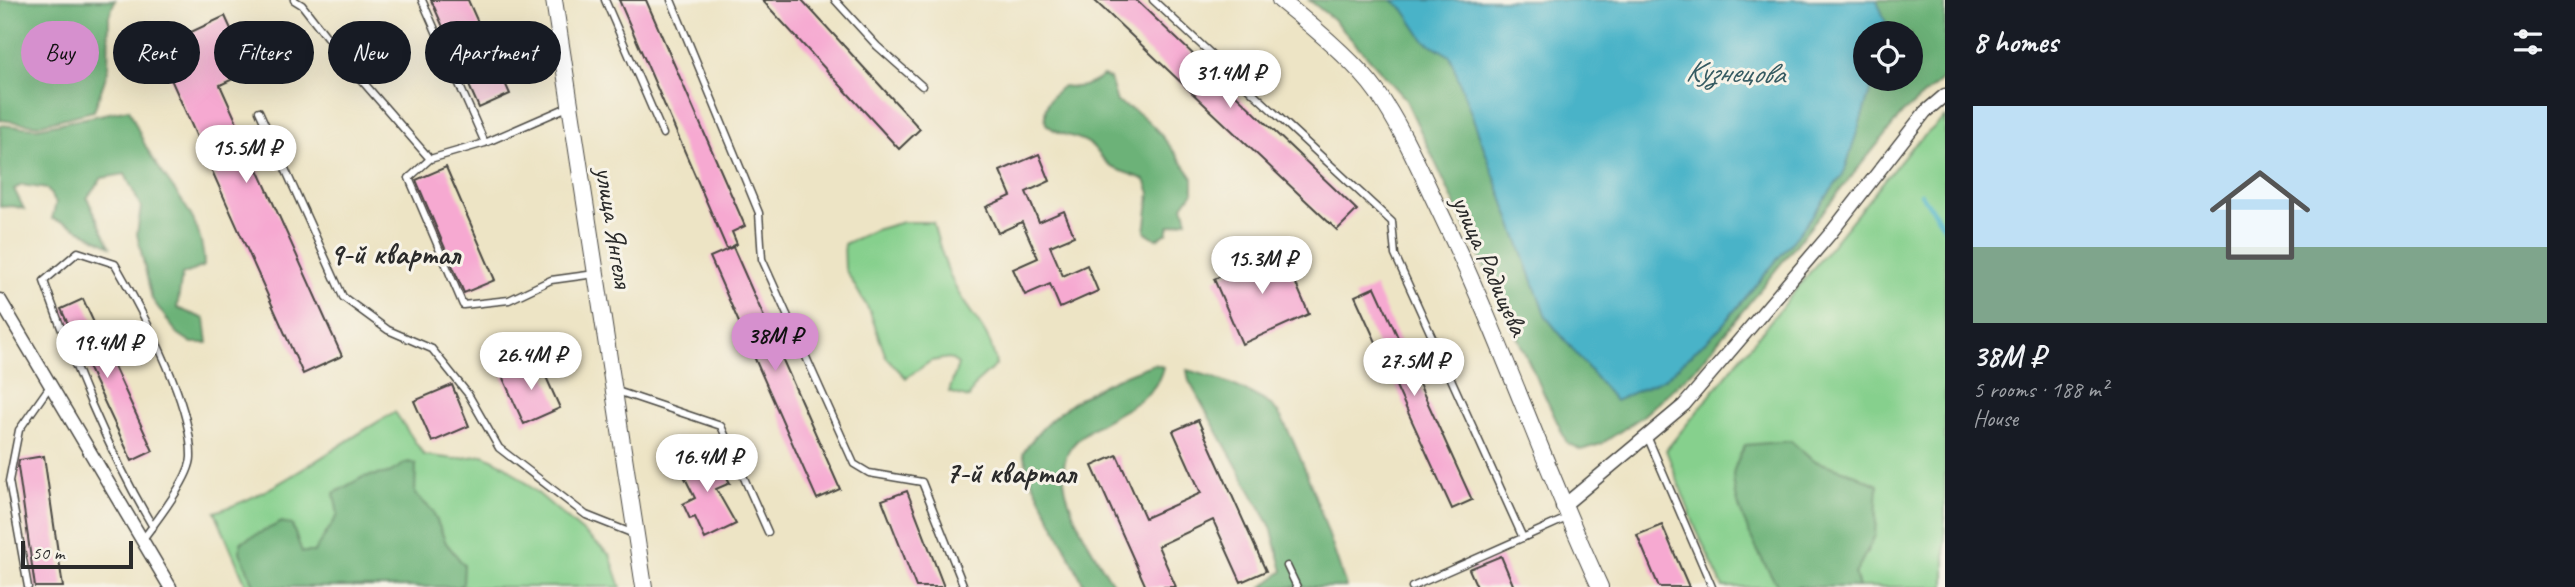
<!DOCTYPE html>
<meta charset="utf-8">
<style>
:root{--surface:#171b24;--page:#20242c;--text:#f1f3f6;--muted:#9ea1a6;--line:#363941;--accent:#d690ce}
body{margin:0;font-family:Caveat,sans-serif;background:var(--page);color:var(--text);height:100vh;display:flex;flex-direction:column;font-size:26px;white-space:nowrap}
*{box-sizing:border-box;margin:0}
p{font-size:23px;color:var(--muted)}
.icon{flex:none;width:38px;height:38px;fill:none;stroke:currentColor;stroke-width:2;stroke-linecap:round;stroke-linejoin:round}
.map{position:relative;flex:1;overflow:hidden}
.panel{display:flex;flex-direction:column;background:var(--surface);width:630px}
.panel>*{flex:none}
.guide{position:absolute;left:21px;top:21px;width:665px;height:63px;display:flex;gap:14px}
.fabs{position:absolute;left:1853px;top:21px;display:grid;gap:14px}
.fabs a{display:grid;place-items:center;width:70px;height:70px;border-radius:50%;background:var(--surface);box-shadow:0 7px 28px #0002;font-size:35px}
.scale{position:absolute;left:21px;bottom:18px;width:112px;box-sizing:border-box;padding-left:7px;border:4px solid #2b2b2b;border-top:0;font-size:19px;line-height:24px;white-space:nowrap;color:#2b2b2b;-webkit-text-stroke:5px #f7f3e8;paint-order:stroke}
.price{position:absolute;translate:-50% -60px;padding:0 16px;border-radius:24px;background:#fff;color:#222;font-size:23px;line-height:46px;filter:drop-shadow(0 2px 4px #0008)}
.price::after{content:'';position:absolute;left:50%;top:42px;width:21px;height:16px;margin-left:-10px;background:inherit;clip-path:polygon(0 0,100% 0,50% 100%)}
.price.current{background:var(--accent);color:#111}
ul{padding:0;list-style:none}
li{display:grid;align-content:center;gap:14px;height:371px;padding:0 28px}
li+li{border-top:2px solid var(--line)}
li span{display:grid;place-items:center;height:217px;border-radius:0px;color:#555}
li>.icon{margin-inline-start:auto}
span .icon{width:126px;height:126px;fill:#fffc;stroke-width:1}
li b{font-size:30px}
h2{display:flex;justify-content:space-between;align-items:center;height:84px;padding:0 28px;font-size:30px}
.tag{padding:0 24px;border-radius:32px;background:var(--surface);box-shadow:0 7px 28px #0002;font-size:24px;line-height:63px}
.tag.current{background:var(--accent);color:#111}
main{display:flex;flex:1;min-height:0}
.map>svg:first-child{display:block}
.green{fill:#86d08d;stroke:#587e5c;stroke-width:2}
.forest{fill:#6cb278;stroke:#4c6e52;stroke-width:2;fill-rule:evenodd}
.water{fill:#4ab3c8;stroke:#3a6f7a;stroke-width:2}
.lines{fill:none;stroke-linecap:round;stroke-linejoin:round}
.stream{stroke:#4ab3c8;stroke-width:4.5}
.building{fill:#f6a9d1}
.service-casing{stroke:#484742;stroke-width:9}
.minor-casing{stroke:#484742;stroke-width:15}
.tertiary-casing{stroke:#484742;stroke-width:18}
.service{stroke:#fff;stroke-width:6}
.minor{stroke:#fff;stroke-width:12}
.tertiary{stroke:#fff;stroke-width:16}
.labels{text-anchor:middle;stroke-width:6;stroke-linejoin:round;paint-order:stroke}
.street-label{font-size:28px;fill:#2b2b2b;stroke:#f7f3e8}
.water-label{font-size:30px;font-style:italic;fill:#365b62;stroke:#f7f3e8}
.neighbourhood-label{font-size:30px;font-weight:bold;fill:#2b2b2b;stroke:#f7f3e8}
</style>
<main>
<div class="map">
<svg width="1945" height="587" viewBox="0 0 1945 587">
<rect width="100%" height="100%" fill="#f7f3e8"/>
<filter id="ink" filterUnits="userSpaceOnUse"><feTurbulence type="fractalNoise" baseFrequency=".0143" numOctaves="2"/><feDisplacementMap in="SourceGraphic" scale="14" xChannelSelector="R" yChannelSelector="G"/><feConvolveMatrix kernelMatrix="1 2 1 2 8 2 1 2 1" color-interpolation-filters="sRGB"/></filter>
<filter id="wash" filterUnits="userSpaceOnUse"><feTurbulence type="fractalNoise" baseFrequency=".00686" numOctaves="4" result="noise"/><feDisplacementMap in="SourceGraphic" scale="28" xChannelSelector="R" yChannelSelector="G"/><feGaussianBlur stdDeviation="1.57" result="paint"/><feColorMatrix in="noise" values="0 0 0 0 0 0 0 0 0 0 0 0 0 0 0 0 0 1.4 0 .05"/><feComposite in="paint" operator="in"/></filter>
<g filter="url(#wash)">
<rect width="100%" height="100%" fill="#ede4c5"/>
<path class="green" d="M 1945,117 L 1945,587 L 1723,587 L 1696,529 L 1666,450 L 1908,151 Z
M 903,222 L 933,222 C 939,246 946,271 959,294 C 975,321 991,332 996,365 L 975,384 L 969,398 L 949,392 L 958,364 L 949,358 L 931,361 L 906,378 L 886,357 L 870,312 L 845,269 L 844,244 L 875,230 Z
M 395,412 L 424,455 L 455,459 L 484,455 L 506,466 L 610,555 L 621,587 L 247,587 L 215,512 C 281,491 335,445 395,412 Z"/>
<path class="forest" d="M 0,0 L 115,0 L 109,16 L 108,70 L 94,111 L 37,125 L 0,120 Z
M 1309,0 L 1945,0 L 1945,77 L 1902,114 L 1698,366 L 1643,416 L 1601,444 L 1581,450 L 1567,443 L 1405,98 L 1333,19 ZM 1866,33 L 1911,33 L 1911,79 L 1866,79 Z
M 1103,76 L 1110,79 L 1117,102 C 1125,107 1134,109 1141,115 C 1162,132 1177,156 1193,178 L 1193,192 L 1183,206 L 1187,220 L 1169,226 L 1167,233 L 1157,239 L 1145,232 L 1150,193 L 1145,180 C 1135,175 1124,173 1114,168 C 1103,162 1099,152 1091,145 C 1077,134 1063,139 1046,124 C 1042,107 1050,96 1063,86 C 1080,89 1089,86 1103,76 Z
M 129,109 C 136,124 141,140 150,154 C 174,195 203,215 204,266 L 182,275 L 177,308 L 205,319 L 208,343 L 192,343 L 177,333 L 152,299 L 137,234 L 141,207 L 125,174 L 102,178 L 87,198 L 110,246 L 67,223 L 52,219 L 56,203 L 47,189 L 22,185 L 14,189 L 24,209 L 13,206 L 0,207 L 0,125 L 37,128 Z
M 1154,364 L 1163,367 C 1158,387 1148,395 1131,406 C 1111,419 1083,429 1070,449 C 1046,486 1096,556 1115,587 L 1085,587 L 1032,481 L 1023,453 C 1053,406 1103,382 1154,364 Z
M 1187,370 C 1215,377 1246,389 1271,405 C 1292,419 1336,556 1346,587 L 1262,587 L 1283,571 L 1271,527 L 1189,381 Z
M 1791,441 L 1812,460 L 1849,472 L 1878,485 L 1875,536 L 1855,574 L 1859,587 L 1779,587 C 1760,560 1735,510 1733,476 C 1733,467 1741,454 1745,445 Z
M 408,462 L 416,464 L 415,494 L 433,511 L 446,543 L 464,565 L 463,584 L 458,587 L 255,587 L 240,552 L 241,542 L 282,522 L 292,525 L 302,552 L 314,552 L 338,515 L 334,493 L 363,477 L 389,473 Z"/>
<path class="water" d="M 1392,0 L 1877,0 L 1886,23 L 1884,33 L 1866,33 L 1866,79 L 1874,79 L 1844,173 L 1797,236 L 1720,328 L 1666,378 L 1615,401 L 1546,317 L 1450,56 L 1424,40 L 1404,10 Z"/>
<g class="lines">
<path class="stream" d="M 1921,194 L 1945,228"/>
</g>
<g id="blocks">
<path class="building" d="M 431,0 L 468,0 L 510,94 L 479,108 Z
M 619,0 L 646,0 L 745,226 L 732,232 L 737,244 L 727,249 Z
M 762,0 L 802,0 L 920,129 L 899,149 Z
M 1094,0 L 1136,0 L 1357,210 L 1337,230 Z
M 225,16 L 250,71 L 220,85 L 342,356 L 303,374 L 157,48 Z
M 1039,154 L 1050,181 L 1026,192 L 1039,222 L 1064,211 L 1074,236 L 1050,246 L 1063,276 L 1087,265 L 1098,291 L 1060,308 L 1050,284 L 1025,295 L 1013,269 L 1038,258 L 1022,222 L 998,233 L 986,207 L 1011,196 L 1000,171 Z
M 446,167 L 495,280 L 464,293 L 416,180 Z
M 733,247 L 840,489 L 817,499 L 710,257 Z
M 1281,249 L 1309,314 L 1242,344 L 1214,279 Z
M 1375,287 L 1472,500 L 1452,509 L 1355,296 Z
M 83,299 L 153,451 L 132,461 L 61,309 Z
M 538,359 L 560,408 L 524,424 L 502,376 Z
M 452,385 L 469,426 L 432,442 L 414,401 Z
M 1198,420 L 1266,571 L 1241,582 L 1213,520 L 1158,546 L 1176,587 L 1146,587 L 1092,466 L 1117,455 L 1145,518 L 1201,493 L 1173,431 Z
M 709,449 L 720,471 L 723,470 L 730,483 L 716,489 L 736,524 L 705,539 L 695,517 L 690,519 L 683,504 L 695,498 L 678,464 Z
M 44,456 L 63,587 L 35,587 L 18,467 L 19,460 Z
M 907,491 L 944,587 L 916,587 L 882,500 Z
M 1662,525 L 1689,587 L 1659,587 L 1637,535 Z
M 1501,556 L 1514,587 L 1477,587 L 1469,569 Z"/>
</g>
</g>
<g filter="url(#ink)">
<use href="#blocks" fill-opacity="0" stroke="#484742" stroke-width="2"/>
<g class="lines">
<g class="service-casing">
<path id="service" d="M 294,0 L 302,5 L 350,67 L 430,159 L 485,143
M 422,0 L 485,143 L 570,106
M 605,0 L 663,134
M 671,0 L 759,213 L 762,259 L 854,464 L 869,473 L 922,482 L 964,587
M 835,0 L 877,46 L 922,86
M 1153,0 L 1392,222 L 1395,255 L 1523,538
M 259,111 L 343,297 L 388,330 L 432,349 L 468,394 L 499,448 L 586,515 L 634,534
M 430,159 L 409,178 L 463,305 L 509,300 L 551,280 L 595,274
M 614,390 L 721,426 L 768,532
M 1647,436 L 1712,587
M 143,539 C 155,523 191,477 191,457 C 192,403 142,311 115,264 L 78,252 L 44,281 C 74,366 107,449 153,527
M 1287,566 L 1297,587
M 28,587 L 9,481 L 19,430 L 50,386
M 1412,587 L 1567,518"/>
</g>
<g class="minor-casing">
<path id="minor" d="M 0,300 L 170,587
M 1562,507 L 1684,405 L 1830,234 L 1925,112 L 1945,95"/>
</g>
<g class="tertiary-casing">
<path id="tertiary" d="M 554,0 L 644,587
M 1280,0 C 1310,24 1355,61 1377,92 C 1403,129 1421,173 1441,214 C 1500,336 1543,464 1600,587"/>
</g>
<use href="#service" class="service"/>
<use href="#minor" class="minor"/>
<use href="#tertiary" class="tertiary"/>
</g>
</g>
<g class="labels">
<g class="street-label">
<text transform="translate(615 227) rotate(81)" y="10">улица Янгеля</text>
<text transform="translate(1491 265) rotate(66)" y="10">улица Радищева</text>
</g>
<g class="water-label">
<text transform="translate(1735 72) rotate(2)" y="10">Кузнецова</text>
</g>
<g class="neighbourhood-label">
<text x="395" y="264">9-й квартал</text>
<text x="1011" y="483">7-й квартал</text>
</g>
</g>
</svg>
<div class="fabs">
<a><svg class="icon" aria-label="locate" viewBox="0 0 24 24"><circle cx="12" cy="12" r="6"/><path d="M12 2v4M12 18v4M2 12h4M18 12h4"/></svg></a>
</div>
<div class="scale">50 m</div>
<b class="price" style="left:1230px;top:110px">31.4M ₽</b>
<b class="price" style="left:246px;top:185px">15.5M ₽</b>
<b class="price" style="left:1262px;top:296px">15.3M ₽</b>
<b class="price current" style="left:775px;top:373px">38M ₽</b>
<b class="price" style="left:107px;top:380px">19.4M ₽</b>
<b class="price" style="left:531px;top:392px">26.4M ₽</b>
<b class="price" style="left:1414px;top:398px">27.5M ₽</b>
<b class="price" style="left:707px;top:494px">16.4M ₽</b>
<div class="guide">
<a class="tag current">Buy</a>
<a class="tag">Rent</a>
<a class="tag">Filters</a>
<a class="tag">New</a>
<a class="tag">Apartment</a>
</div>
</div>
<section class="panel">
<h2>8 homes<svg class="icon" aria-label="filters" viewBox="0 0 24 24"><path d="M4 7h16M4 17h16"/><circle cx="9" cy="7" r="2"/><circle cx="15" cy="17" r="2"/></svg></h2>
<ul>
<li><span style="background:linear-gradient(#bfe0f5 65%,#7fa58c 0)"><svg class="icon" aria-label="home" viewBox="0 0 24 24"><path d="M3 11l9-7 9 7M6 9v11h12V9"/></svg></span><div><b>38M ₽</b><p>5 rooms · 188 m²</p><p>House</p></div></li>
</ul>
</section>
</main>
